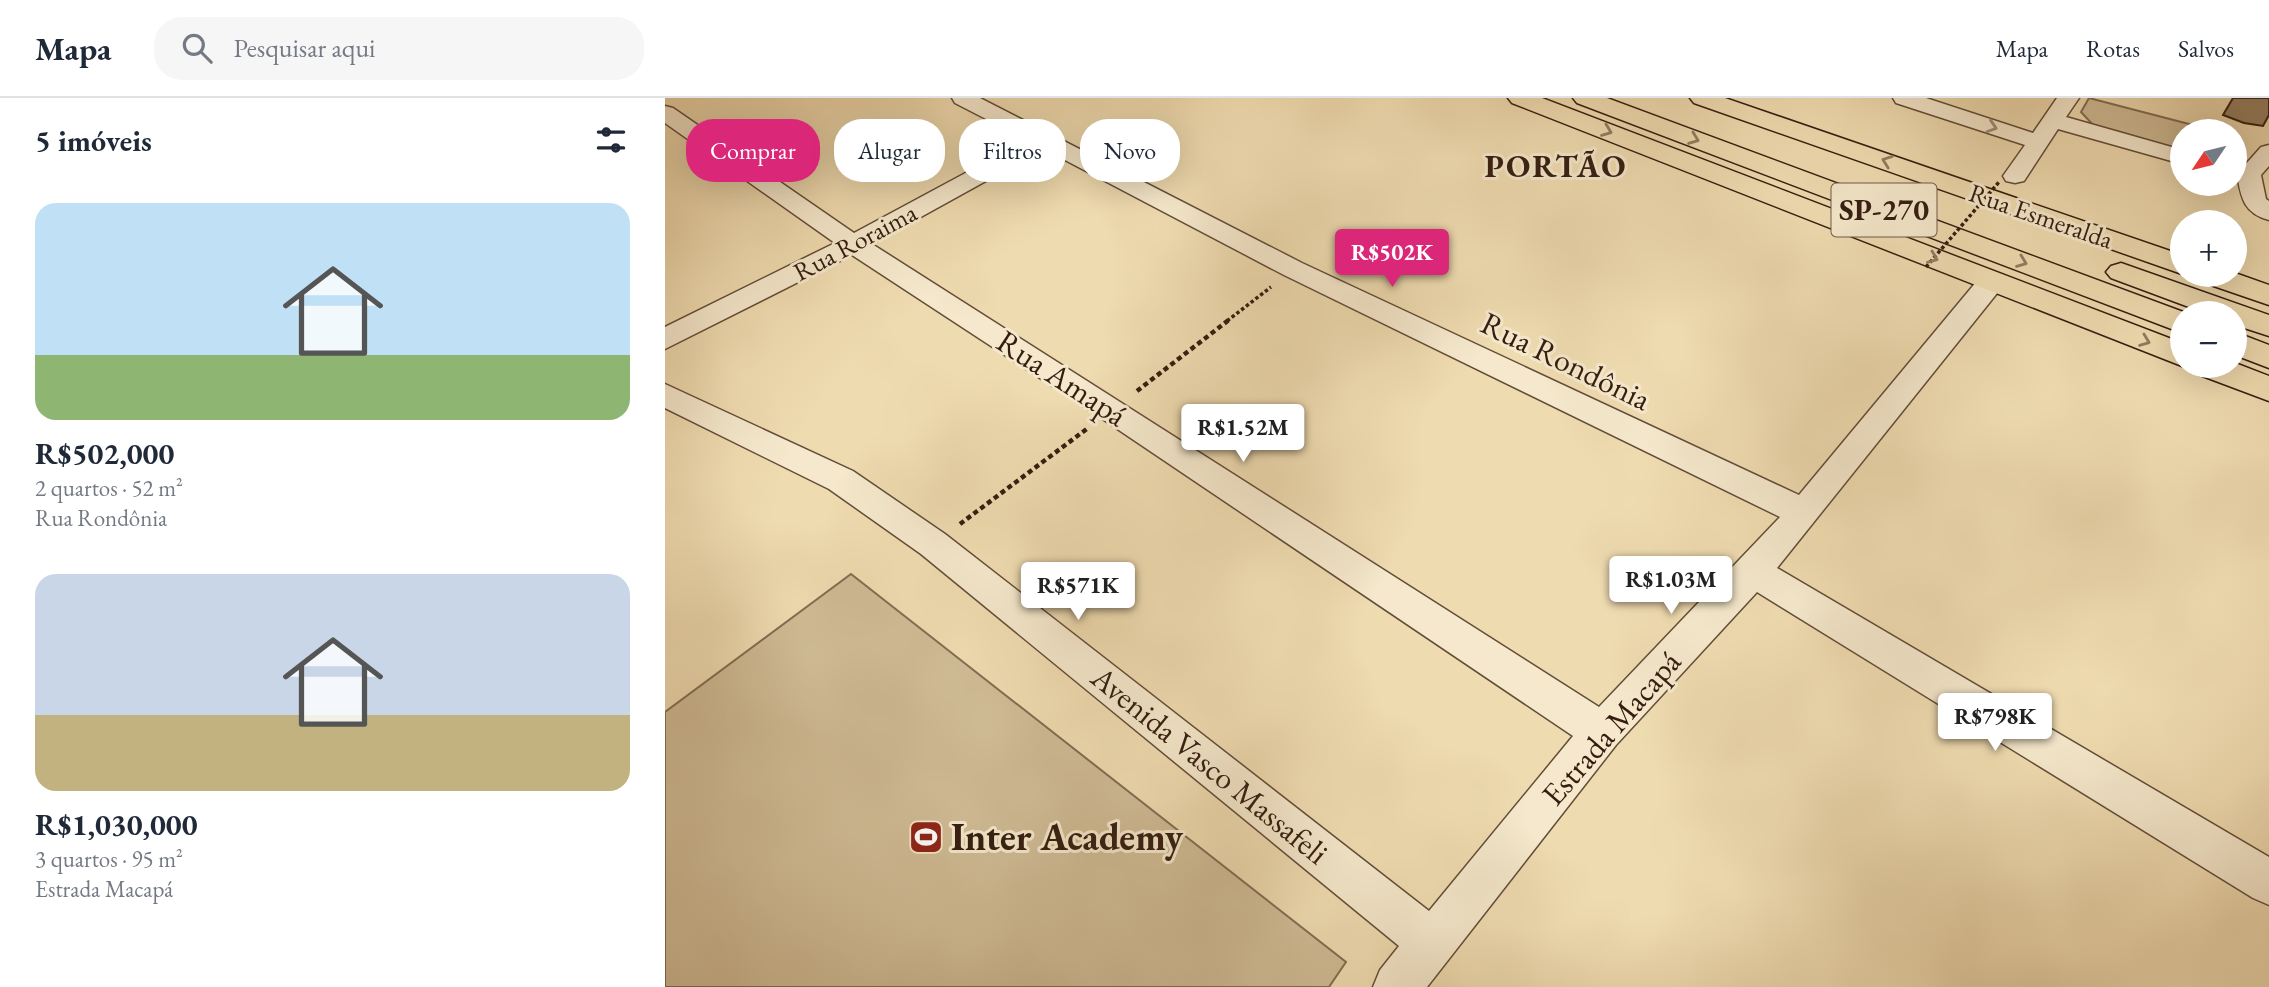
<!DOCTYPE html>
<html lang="pt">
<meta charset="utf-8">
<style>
:root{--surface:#fff;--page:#f6f6f7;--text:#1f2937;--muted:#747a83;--line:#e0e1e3;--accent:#db2777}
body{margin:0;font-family:"EB Garamond",serif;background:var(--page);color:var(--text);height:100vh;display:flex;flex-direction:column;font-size:26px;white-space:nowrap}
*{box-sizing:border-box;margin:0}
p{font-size:23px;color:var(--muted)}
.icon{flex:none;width:38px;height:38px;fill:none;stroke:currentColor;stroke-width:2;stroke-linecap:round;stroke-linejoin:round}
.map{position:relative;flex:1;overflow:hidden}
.sheet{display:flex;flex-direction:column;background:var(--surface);width:665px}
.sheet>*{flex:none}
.guide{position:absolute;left:21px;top:21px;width:665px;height:63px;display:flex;gap:14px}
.needle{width:46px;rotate:235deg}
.tools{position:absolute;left:1505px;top:21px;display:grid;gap:14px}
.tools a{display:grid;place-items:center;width:77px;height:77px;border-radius:50%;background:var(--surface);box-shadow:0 7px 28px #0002;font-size:35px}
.price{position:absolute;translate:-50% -60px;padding:0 16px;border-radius:7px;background:#fff;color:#222;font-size:23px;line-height:46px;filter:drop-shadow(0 2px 4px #0008)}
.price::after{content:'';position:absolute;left:50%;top:42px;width:21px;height:16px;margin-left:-10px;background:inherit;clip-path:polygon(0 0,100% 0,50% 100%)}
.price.on{background:var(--accent);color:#fff}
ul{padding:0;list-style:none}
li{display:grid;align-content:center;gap:14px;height:371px;padding:0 35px}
li span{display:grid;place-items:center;height:217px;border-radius:21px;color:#555}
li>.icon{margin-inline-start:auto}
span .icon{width:126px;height:126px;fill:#fffc;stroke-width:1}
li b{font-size:30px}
h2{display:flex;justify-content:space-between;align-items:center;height:84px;padding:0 35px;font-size:30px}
.chip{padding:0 24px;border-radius:28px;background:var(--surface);box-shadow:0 7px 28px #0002;font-size:24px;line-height:63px}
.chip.on{background:var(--accent);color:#fff}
header{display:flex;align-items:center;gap:42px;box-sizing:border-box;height:98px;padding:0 35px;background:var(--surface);border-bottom:2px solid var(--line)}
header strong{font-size:33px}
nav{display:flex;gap:38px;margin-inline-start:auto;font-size:24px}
.search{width:490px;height:63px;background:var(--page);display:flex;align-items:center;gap:18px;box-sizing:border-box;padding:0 24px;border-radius:28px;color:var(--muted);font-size:26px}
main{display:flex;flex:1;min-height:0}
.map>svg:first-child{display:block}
.green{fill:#cfbb95;stroke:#826c52;stroke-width:2}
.building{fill:#958063;stroke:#341d10;stroke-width:2}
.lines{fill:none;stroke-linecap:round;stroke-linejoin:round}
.minor-casing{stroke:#634c38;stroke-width:3}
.trunk-casing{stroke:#341d10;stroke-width:3}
.motorway-casing{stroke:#341d10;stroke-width:3}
.path-far1{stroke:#341d10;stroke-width:3.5;stroke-dasharray:3.5 2.5;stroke-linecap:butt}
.path{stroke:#341d10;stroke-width:4.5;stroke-dasharray:5 3.5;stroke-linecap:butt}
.minor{fill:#f5e8cc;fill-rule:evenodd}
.trunk{fill:#efdbb0;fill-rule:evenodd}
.motorway{fill:#efdbb0;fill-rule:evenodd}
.path-bridge{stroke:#341d10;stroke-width:3.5;stroke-dasharray:3.5 2.5;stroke-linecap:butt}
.oneway{stroke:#9e8d77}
.oneway2{stroke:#927c60}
.labels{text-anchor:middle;stroke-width:6;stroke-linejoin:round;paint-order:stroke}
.far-street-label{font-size:26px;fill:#341d10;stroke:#f5e8cc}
.shield{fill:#f5e8cc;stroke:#6e5a48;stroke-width:2}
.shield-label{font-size:30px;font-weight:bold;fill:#341d10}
.far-district-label{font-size:32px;font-weight:bold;letter-spacing:2px;fill:#341d10;stroke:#f5e8cc}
.street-label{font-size:32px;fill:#341d10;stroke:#f5e8cc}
.near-poi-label{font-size:38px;font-weight:bold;fill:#341d10;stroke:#f5e8cc;text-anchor:start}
</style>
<header>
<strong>Mapa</strong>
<div class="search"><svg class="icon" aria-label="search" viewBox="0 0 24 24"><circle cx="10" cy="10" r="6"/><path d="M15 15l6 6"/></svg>Pesquisar aqui</div>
<nav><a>Mapa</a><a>Rotas</a><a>Salvos</a></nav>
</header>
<main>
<section class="sheet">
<h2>5 imóveis<svg class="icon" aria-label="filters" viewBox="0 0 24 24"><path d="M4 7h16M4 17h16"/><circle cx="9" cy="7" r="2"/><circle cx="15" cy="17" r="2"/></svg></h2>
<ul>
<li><span style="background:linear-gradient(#bfe0f5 70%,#8fb573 0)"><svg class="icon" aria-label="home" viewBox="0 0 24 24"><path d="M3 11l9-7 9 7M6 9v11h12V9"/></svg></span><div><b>R$502,000</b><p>2 quartos · 52 m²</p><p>Rua Rondônia</p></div></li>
<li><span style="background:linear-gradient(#c9d6e8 65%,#c2b280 0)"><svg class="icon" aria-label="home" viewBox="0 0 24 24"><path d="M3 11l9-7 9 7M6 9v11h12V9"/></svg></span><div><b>R$1,030,000</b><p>3 quartos · 95 m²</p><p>Estrada Macapá</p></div></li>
</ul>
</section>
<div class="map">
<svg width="1604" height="889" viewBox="0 0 1604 889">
<rect width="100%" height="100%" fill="#efdbb0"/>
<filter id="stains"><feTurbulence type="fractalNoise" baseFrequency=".00286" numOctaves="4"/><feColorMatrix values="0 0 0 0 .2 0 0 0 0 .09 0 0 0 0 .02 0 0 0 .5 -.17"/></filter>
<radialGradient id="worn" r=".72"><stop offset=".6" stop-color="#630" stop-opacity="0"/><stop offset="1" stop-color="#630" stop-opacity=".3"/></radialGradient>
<path class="green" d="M 1424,0 L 1551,33 L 1517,33 L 1517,55 L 1504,53 L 1429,28 L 1416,14 Z
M 186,476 L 681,864 L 664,889 L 0,889 L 0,614 Z"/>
<path class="building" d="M 1568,0 L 1604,0 L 1604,17 L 1598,28 L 1579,25 L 1558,17 Z"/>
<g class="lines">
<g class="minor-casing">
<path id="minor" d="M 287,0 L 315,0 L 637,165 L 1134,397 L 1317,177 L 1327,175 L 1337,177 L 1341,183 L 1337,189 L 1112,470 L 1604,759 L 1604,807 L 1588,800 L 1092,494 L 951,647 L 762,889 L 708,889 L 715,872 L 734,848 L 256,456 L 164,391 L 0,310 L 0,286 L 188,373 L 280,436 L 764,813 L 908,638 L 436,320 L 187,157 L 0,251 L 0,229 L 170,145 L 0,25 L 0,8 L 8,10 L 189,135 L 362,42 L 290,5 ZM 379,51 L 619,177 L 1115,419 L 934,609 L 207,146 Z
M 1228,0 L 1261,0 L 1368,35 L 1392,0 L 1414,0 L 1401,19 L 1517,52 L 1517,66 L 1393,31 L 1359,83 L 1350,85 L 1341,83 L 1338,78 L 1360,47 L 1231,5 Z
M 1604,47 L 1604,68 L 1596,77 L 1601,101 L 1604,103 L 1604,122 C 1578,115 1576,99 1572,76 L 1596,49 Z"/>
</g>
<g class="trunk-casing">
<path id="trunk" d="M 843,0 L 877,0 L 1517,245 L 1517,268 L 847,5 Z
M 1025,0 L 1060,0 L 1517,157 L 1517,176 L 1029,5 Z
M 1570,175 L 1604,187 L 1604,207 L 1534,183 L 1530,177 Z
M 1570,265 L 1604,278 L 1604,303 L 1532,276 L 1528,268 L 1570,268 Z"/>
</g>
<g class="motorway-casing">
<path id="motorway" d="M 908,0 L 942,0 L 1521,215 L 1517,215 L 1517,235 L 912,5 Z
M 1456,165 L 1604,217 L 1604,238 L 1570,227 L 1570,215 L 1540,215 L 1446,180 L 1441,174 L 1446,168 Z
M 1570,234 L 1604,247 L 1604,270 L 1570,257 Z"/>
</g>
<path class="path-far1" d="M 562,223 L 606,189"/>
<path class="path" d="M 472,293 L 565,221
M 295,426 L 423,330"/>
<use href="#minor" class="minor"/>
<use href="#trunk" class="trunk"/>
<use href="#motorway" class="motorway"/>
<path class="path-bridge" d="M 1261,169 L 1334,84"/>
</g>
<defs><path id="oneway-chevron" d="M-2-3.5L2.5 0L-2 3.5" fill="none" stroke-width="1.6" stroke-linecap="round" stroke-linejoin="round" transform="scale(1.75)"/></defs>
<use class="oneway" href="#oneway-chevron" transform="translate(1327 29) rotate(18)"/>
<g class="oneway2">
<use href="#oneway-chevron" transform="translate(942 33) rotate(21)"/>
<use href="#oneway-chevron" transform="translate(1029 41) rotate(21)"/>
<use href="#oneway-chevron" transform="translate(1222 63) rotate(-160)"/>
<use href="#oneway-chevron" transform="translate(1268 160) rotate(22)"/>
<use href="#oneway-chevron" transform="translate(1357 164) rotate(21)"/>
<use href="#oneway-chevron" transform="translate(1480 243) rotate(21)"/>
</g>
<defs>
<g id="stadium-square" transform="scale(1.75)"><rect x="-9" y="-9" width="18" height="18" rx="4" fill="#8f2418" stroke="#f5e8cc"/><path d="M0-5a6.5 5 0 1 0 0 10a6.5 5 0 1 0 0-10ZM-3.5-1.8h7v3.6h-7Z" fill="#fff"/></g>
</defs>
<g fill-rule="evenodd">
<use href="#stadium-square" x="261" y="739"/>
</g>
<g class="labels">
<g class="far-street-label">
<text transform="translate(1376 118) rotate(19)" y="9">Rua Esmeralda</text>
<text transform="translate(190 144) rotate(-28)" y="9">Rua Roraima</text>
</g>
<rect class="shield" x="1166.5" y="85.5" width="105" height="53" rx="5"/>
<g class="shield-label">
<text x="1219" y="122">SP-270</text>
</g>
<g class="far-district-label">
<text x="891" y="79">PORTÃO</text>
</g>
<g class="street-label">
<text transform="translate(901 263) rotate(26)" y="11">Rua Rondônia</text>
<text transform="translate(397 280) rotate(33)" y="11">Rua Amapá</text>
<text transform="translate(946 630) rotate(-49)" y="11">Estrada Macapá</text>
<text transform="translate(545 667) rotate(39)" y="11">Avenida Vasco Massafeli</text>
</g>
<g class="near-poi-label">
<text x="286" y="752">Inter Academy</text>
</g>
</g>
<rect width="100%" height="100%" filter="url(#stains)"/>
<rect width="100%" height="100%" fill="url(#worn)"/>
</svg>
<div class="tools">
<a><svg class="needle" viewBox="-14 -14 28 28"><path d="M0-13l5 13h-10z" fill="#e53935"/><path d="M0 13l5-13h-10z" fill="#747a83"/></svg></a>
<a>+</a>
<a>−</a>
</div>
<b class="price on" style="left:727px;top:191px">R$502K</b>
<b class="price" style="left:578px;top:366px">R$1.52M</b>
<b class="price" style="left:1006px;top:518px">R$1.03M</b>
<b class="price" style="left:413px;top:524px">R$571K</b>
<b class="price" style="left:1330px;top:655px">R$798K</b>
<div class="guide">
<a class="chip on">Comprar</a>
<a class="chip">Alugar</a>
<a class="chip">Filtros</a>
<a class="chip">Novo</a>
</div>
</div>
</main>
